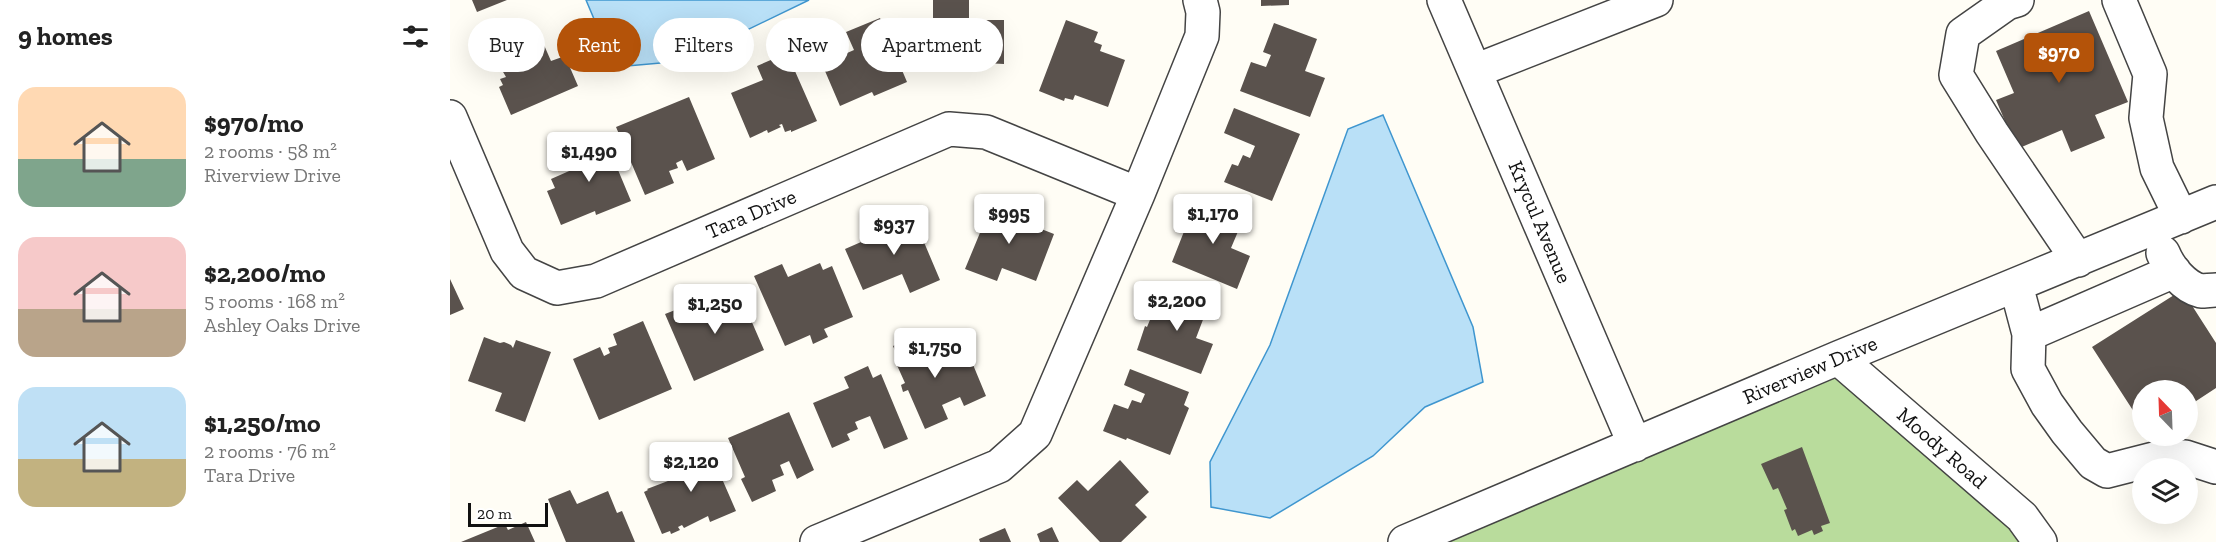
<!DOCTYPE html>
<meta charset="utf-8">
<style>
:root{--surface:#fff;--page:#f6f6f6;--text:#222;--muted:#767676;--accent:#b45309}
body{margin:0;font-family:"Zilla Slab",serif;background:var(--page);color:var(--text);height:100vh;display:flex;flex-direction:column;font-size:22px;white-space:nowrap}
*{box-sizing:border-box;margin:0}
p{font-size:20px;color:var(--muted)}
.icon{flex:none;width:33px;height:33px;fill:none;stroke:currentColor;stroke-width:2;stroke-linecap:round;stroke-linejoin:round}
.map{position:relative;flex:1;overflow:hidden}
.drawer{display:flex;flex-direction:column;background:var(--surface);width:450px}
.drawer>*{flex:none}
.top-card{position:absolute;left:18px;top:18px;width:570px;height:54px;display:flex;gap:12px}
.needle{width:39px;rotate:337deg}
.controls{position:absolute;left:1682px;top:380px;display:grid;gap:12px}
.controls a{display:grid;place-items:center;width:66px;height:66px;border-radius:50%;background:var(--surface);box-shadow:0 6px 24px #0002;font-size:30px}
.scale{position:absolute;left:18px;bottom:15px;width:80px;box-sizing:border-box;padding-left:6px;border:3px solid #111;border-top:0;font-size:16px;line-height:21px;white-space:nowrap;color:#111;-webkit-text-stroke:4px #fff;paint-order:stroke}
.price{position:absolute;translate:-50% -51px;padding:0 14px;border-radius:6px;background:#fff;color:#222;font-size:20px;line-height:39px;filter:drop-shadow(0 2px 3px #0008)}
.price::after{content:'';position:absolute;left:50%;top:36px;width:18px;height:14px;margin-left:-9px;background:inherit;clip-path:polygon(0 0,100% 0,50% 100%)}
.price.on{background:var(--accent);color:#fff}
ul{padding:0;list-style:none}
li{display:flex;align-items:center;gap:18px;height:150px;padding:0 18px}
li span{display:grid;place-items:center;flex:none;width:168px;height:120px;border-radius:18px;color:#555}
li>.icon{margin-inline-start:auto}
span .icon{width:72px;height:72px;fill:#fffc;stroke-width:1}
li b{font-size:26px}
h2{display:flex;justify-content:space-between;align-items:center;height:72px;padding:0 18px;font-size:26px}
.chip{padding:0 21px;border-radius:27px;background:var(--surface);box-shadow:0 6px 24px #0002;font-size:21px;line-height:54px}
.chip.on{background:var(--accent);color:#fff}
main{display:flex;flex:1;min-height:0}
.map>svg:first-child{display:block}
.forest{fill:#b9dc9c}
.water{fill:#b9e0f7;stroke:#3f96cf;stroke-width:1.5}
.building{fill:#5a524d}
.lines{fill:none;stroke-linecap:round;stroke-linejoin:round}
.minor-casing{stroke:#444;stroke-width:36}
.minor{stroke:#fff;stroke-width:33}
.labels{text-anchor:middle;stroke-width:6;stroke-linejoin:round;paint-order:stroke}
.street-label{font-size:21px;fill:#111;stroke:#fff}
</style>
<main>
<section class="drawer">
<h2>9 homes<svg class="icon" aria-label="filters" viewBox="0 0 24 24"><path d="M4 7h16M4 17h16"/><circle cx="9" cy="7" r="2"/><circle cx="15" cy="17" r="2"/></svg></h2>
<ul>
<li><span style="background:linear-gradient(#ffd9b3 60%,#7fa58c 0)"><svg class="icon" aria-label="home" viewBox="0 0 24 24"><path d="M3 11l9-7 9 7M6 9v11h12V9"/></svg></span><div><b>$970/mo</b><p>2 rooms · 58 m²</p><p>Riverview Drive</p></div></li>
<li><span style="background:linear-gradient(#f6c9c9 60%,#b9a48a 0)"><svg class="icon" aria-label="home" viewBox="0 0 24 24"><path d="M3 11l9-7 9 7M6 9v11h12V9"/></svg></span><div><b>$2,200/mo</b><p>5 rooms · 168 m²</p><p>Ashley Oaks Drive</p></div></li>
<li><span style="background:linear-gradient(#bfe0f5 60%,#c2b280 0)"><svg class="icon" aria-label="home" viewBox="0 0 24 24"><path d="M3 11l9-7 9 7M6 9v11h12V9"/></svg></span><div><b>$1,250/mo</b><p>2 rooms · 76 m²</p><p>Tara Drive</p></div></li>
</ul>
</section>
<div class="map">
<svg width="1766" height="542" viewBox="0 0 1766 542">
<rect width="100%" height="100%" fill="#fffdf5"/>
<path class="forest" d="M 1386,375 L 1562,527 L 1573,542 L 994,542 Z"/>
<path class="water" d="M 136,0 L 359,0 L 233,61 L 177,66 L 158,52 Z
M 933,115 L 1023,327 L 1033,382 L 975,407 L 923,456 L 820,518 L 761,507 L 760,462 L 820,345 L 898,129 Z"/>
<path class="building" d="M 22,0 L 57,0 L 27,12 Z
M 483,0 L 519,0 L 519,20 L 554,20 L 554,64 L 516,62 L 516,65 L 510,65 L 510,67 L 483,68 Z
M 811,0 L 839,0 L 839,5 L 811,6 Z
M 1639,11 L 1678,102 L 1645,115 L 1655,138 L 1621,152 L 1612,130 L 1567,149 L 1546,100 L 1564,93 L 1546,51 Z
M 430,18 L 457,82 L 424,96 L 422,92 L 390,106 L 372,64 L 404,50 L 396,32 Z
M 616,20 L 648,32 L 644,42 L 652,45 L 650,51 L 675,60 L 658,107 L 625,95 L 623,100 L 615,98 L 614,101 L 589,91 Z
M 824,23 L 867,39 L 855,71 L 875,78 L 860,117 L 790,91 L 801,62 L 816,67 L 821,55 L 813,52 Z
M 87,29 L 101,61 L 115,56 L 128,86 L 61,115 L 49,87 L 53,85 L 50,79 L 56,77 L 49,65 L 50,62 L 44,47 Z
M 337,53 L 367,121 L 341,132 L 341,130 L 335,132 L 332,124 L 329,125 L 331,127 L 318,133 L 317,130 L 300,138 L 281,93 L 313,80 L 307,66 Z
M 239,97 L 265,159 L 237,171 L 232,160 L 226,163 L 228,168 L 219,171 L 224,183 L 195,195 L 166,127 Z
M 784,108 L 850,134 L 822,201 L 774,182 L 782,164 L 788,166 L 793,155 L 800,158 L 805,146 L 774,133 Z
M 153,134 L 181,201 L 146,215 L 145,211 L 111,225 L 97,191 L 105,188 L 101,179 L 126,168 L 118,148 Z
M 753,198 L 795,215 L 781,248 L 800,256 L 787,289 L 722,262 L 735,229 L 740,231 Z
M 544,199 L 572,210 L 570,216 L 578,219 L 576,223 L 604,234 L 586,281 L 552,268 L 547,281 L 515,269 Z
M 463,210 L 467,221 L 465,221 L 490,280 L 460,293 L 452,274 L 413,290 L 395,249 L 418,239 L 424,234 L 427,235 L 431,233 L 429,227 L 436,224 L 435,222 Z
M 370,263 L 373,270 L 382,266 L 403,317 L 374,329 L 378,337 L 363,344 L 360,335 L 335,346 L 304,276 L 332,264 L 338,277 Z
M 0,279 L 14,309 L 0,315 Z
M 718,284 L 751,297 L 745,314 L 754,317 L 746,338 L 763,344 L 751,374 L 687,350 L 695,326 L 697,327 L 702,315 L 706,316 Z
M 288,290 L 314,350 L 244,381 L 215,314 L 243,303 L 247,314 L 258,309 L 259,311 L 266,308 L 263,301 Z
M 1732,290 L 1766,343 L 1766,388 L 1737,407 L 1737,390 L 1692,390 L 1692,407 L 1684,412 L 1642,347 Z
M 193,321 L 222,389 L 149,420 L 123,359 L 150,347 L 154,356 L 160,353 L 158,348 L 167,345 L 163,334 Z
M 476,330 L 492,366 L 519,355 L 536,396 L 514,406 L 510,397 L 492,405 L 498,419 L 475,429 L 458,390 L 453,392 L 451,385 L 455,383 L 446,363 L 450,362 L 443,346 Z
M 34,337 L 50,343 L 54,342 L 61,345 L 63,348 L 66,340 L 101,352 L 75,422 L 45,411 L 52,393 L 18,381 Z
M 418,366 L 423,378 L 431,374 L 458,439 L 434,449 L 420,416 L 405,422 L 408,429 L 397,434 L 400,440 L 382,448 L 363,403 L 399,388 L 394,377 Z
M 680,369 L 739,392 L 734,405 L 739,408 L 720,455 L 677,438 L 676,440 L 653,431 L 664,404 L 678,409 L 682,400 L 691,403 L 695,394 L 674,385 Z
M 339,412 L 364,470 L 347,479 L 339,461 L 330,465 L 334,475 L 322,480 L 326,491 L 302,502 L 291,479 L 295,477 L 278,438 Z
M 256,442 L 286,511 L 260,522 L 258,516 L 234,528 L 232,525 L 228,527 L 230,530 L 221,534 L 220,531 L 212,534 L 194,492 L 198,490 L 197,489 L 231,476 L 223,456 Z
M 1352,447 L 1380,523 L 1371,526 L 1373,531 L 1364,535 L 1362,530 L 1348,536 L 1345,529 L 1342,531 L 1334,510 L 1337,509 L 1328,488 L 1323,490 L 1311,464 Z
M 670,460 L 699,492 L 685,505 L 697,517 L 671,542 L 650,542 L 608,498 L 627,480 L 638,491 Z
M 120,490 L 127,504 L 158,491 L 167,513 L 172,511 L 185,542 L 116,542 L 98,499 Z
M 76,522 L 85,542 L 11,542 L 55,524 L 58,530 Z
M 602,527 L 609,542 L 590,542 L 587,534 Z
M 555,528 L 561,542 L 530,542 L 529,539 Z"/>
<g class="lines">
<g class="minor-casing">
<path id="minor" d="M 994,0 L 1185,445
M 1567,0 L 1557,3 L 1513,34 L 1506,75 L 1542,133 L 1628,260
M 1669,0 L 1700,74 L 1696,118 L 1707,168 L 1731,217
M 1025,71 L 1206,0
M 0,117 L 57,251 L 74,273 L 107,288 L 146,281 L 499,129 L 536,132 L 688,194
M 1713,253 C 1719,268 1734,287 1751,291 C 1755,291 1762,290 1766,290
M 1566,285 L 1579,334 L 1578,369 L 1597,404 L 1617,432 L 1643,463 L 1657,471 L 1704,459 L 1735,457 L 1766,467
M 1579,334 L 1724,271
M 1388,358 L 1572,517 L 1590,542
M 367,542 L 549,466 L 585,434 L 688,194 L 752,36 L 753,12 L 750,0
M 955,542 L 1388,358 L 1766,202"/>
</g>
<use href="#minor" class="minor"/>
</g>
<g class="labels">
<g class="street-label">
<text transform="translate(301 214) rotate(-23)" y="7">Tara Drive</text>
<text transform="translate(1090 222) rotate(67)" y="7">Krycul Avenue</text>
<text transform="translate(1360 370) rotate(-23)" y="7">Riverview Drive</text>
<text transform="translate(1492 448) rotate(41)" y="7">Moody Road</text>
</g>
</g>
</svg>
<div class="controls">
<a><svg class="needle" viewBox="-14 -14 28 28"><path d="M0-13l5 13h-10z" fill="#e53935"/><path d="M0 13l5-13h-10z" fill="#767676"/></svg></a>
<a><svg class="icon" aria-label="layers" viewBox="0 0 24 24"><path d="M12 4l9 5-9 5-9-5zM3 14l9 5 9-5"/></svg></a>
</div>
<div class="scale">20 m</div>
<b class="price on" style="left:1609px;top:84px">$970</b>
<b class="price" style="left:139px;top:183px">$1,490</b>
<b class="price" style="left:559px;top:245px">$995</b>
<b class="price" style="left:763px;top:245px">$1,170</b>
<b class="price" style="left:444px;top:256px">$937</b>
<b class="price" style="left:727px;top:332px">$2,200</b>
<b class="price" style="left:265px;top:335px">$1,250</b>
<b class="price" style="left:485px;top:379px">$1,750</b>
<b class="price" style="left:241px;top:493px">$2,120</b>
<div class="top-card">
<a class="chip">Buy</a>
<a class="chip on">Rent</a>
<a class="chip">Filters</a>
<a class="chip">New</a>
<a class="chip">Apartment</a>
</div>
</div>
</main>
